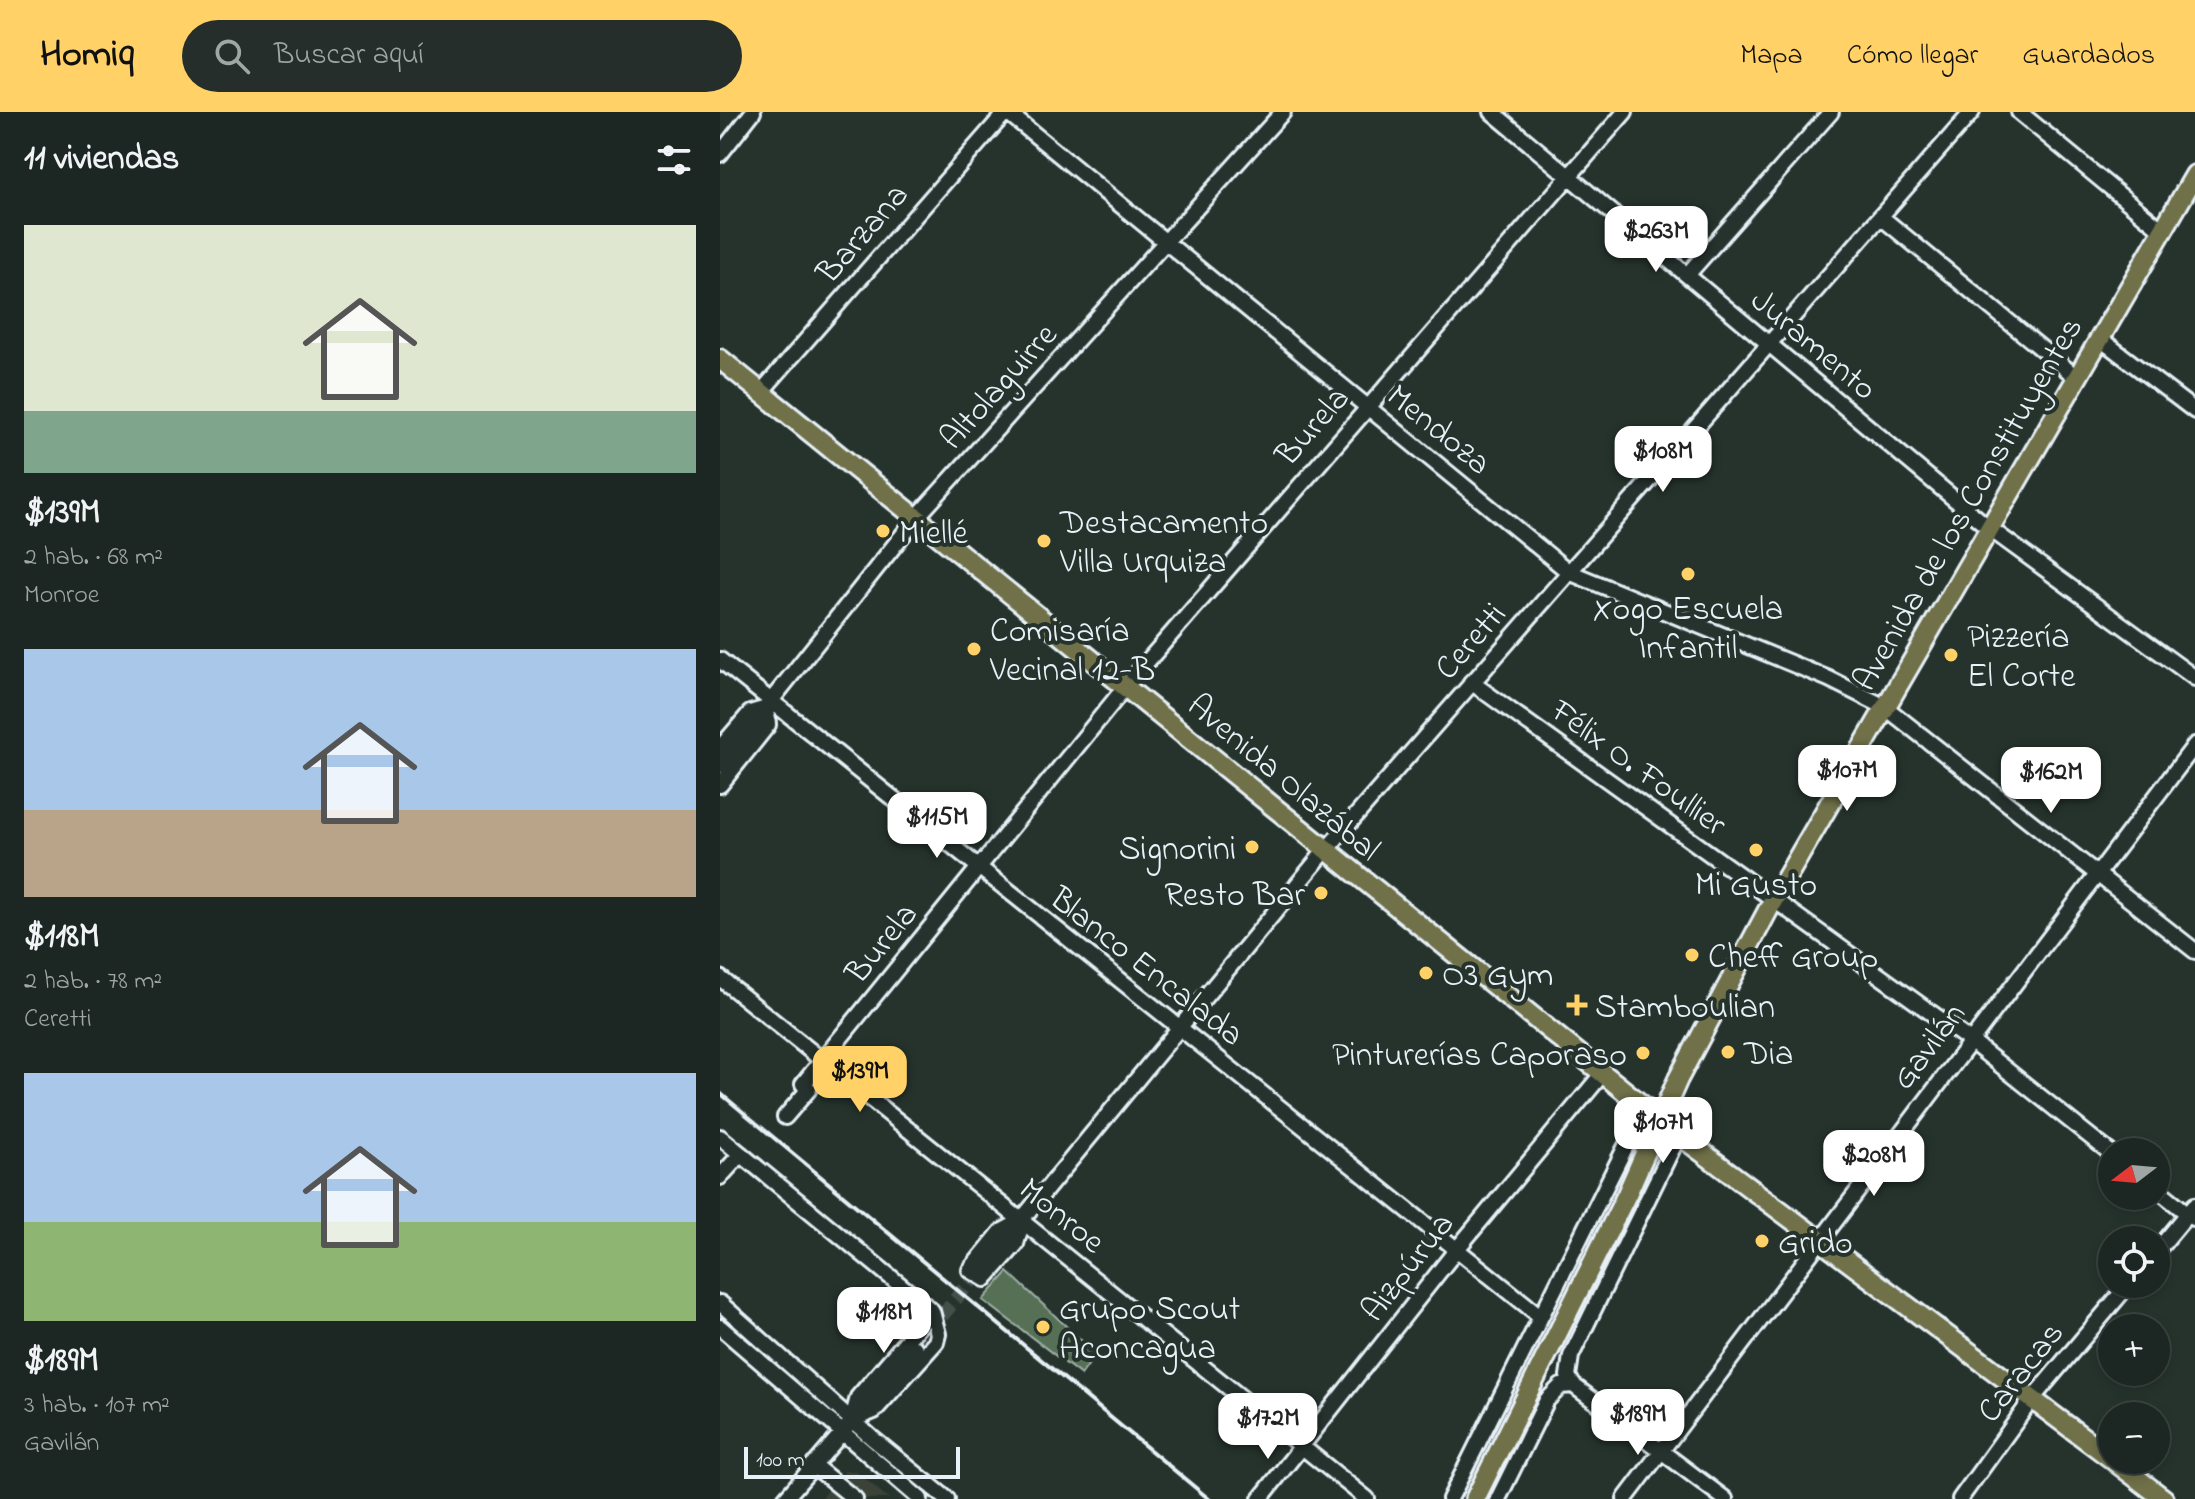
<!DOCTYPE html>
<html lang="es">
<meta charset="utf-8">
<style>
:root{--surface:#1c2622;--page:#252e2a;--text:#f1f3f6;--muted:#a0a5a5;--line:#3a4340;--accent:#ffd166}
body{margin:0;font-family:"Indie Flower",sans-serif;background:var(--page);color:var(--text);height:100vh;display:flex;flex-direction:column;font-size:30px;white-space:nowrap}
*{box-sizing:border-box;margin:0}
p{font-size:26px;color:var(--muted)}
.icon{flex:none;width:44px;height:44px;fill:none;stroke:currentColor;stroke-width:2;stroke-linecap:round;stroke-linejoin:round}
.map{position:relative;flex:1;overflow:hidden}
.details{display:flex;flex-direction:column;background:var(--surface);width:720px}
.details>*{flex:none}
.needle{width:52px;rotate:254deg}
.tools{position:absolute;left:1378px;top:1026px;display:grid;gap:16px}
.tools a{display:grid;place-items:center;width:72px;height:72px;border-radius:50%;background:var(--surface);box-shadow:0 4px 12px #0003,0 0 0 2px var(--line);font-size:40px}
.scale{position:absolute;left:24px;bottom:20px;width:216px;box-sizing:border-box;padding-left:8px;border:4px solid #e8f1f8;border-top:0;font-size:22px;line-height:28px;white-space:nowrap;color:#e8f1f8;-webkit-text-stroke:6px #26332d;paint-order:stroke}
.price{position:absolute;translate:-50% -68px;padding:0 18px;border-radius:16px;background:#fff;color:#222;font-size:26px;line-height:52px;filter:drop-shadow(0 2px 4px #0008)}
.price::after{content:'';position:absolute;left:50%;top:48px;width:24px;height:18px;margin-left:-12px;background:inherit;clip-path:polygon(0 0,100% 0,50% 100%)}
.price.on{background:var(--accent);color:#111}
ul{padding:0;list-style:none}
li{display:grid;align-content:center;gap:16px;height:424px;padding:0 24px}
li span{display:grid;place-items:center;height:248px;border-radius:0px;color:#555}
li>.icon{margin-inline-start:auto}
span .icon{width:144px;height:144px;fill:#fffc;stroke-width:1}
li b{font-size:34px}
h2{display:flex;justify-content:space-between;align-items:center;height:96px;padding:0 24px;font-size:34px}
header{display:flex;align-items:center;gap:48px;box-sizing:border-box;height:112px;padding:0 40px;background:var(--accent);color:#111}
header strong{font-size:38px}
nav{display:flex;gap:44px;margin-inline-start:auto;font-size:28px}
.search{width:560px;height:72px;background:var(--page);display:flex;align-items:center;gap:20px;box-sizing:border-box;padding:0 28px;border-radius:44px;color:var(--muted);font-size:30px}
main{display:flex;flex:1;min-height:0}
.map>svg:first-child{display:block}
.built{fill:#3a4238}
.green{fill:#567056;stroke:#9fb0a7;stroke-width:2}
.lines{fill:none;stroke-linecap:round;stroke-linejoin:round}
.minor-tunnel{stroke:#43504b;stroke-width:14;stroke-dasharray:14 7;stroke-linecap:butt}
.minor-casing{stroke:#e8f1f8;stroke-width:20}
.major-casing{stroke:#e8f1f8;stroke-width:24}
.minor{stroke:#26332d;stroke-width:14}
.major{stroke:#6f714a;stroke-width:18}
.rail{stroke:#e8f1f8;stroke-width:4}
.poi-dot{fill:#ffd166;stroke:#26332d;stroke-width:3}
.labels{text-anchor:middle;stroke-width:8;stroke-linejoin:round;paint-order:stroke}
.street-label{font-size:34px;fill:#e8f1f8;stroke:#26332d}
.poi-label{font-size:34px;fill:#e8f1f8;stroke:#26332d;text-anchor:start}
</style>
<header>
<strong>Homiq</strong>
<div class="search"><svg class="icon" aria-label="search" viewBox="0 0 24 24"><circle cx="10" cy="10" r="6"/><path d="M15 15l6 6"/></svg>Buscar aquí</div>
<nav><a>Mapa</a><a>Cómo llegar</a><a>Guardados</a></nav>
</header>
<main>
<section class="details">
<h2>11 viviendas<svg class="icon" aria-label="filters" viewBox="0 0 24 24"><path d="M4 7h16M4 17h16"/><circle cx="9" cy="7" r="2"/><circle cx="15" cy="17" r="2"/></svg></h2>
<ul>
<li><span style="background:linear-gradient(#dfe7d0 75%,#7fa58c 0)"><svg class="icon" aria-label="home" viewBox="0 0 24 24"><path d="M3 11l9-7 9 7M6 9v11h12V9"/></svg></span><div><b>$139M</b><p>2 hab. · 68 m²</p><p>Monroe</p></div></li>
<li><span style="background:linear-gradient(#a9c7e8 65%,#b9a48a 0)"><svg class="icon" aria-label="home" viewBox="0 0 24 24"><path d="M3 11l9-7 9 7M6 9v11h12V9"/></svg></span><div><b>$118M</b><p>2 hab. · 78 m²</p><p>Ceretti</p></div></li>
<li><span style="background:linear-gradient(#a9c7e8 60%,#8fb573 0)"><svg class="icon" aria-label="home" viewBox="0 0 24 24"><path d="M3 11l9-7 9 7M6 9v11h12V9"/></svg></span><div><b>$189M</b><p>3 hab. · 107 m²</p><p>Gavilán</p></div></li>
</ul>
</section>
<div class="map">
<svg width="1475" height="1387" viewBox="0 0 1475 1387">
<rect width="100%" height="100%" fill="#26332d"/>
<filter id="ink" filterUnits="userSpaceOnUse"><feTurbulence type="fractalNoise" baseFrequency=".0125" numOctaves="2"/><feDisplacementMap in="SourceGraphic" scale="16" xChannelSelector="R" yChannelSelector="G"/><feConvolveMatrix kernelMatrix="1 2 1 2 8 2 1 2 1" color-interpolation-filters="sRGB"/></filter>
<g filter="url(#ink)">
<path class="built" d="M 125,1359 L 136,1359 L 169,1387 L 101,1387 Z"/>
<path class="green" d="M 288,1160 L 376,1242 L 361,1263 L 263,1188 Z"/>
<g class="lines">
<path class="minor-tunnel" d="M 195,1236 L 260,1158"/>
<g class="minor-casing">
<path id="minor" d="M 287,0 L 849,460 L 1109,567 L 1165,595 L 1475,839
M 772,0 L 1269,416 L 1475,566
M 1299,0 L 1442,118
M 0,42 L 33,0
M 1161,105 L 1356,265
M 967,163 L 1111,0
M 1379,226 L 1475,299
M 41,280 L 286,0
M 0,548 L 820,1204
M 751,570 L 1249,928 L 1392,1042
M 0,636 L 30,601 L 47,596 L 48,613 L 0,673
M 0,653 L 197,405 L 563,0
M 0,866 L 647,1387
M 65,1005 L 89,977 L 83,972 L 406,574 L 905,0
M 0,1025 L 212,1199 L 218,1222 L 216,1230 L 154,1299 L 132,1308
M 0,1065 L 21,1042
M 1436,1076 L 1473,1106
M 303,1108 L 296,1132 L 265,1167 L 250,1158 L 281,1120 Z
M 1436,1140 L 1475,1093
M 260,1158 L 605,739 L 1252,0
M 0,1191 L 152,1326 L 227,1387
M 0,1215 L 200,1387
M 853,1273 L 848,1264 L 851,1244 L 959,1023
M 853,1273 L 1005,1387
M 133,1304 L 138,1285 L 212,1199
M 93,1353 L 135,1387
M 65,1387 L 195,1236
M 540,1387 L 737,1137 L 883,961
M 730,1387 L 911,1024 L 940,1008
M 778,1387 L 827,1288 L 841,1274 L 853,1273
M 905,1387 L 1475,633
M 1240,1387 L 1312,1287 L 1409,1172"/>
</g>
<g class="major-casing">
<path id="major" d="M 0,247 L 959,1023 L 1392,1347
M 1393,1348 L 1444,1387
M 755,1387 L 907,1082 L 958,967 L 1054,787 L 1475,63"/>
</g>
<use href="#minor" class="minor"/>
<use href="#major" class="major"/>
<path class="rail" d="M 0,981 L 489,1387"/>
</g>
</g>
<g class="poi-dot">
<circle cx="163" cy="419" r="8"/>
<circle cx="324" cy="429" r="8"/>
<circle cx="968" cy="462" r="8"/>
<circle cx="254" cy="537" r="8"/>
<circle cx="1231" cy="543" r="8"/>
<circle cx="532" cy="735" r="8"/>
<circle cx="1036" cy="738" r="8"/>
<circle cx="601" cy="781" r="8"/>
<circle cx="972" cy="843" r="8"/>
<circle cx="706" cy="861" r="8"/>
<path d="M853 881h8v8h8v8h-8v8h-8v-8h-8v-8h8z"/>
<circle cx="1008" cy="940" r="8"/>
<circle cx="923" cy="941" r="8"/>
<circle cx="1042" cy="1129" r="8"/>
<circle cx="323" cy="1215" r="8"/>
</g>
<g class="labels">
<g class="street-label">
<text transform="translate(141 120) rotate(-49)" y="12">Barzana</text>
<text transform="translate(1095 231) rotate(40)" y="12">Juramento</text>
<text transform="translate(277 273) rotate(-48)" y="12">Altolaguirre</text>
<text transform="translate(591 313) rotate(-49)" y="12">Burela</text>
<text transform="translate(720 316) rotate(39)" y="12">Mendoza</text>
<text transform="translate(1246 391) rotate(-60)" y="12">Avenida de los Constituyentes</text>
<text transform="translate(749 528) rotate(-49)" y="12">Ceretti</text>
<text transform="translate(920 654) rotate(36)" y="12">Félix O. Foullier</text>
<text transform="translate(565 664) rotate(40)" y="12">Avenida Olazábal</text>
<text transform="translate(160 830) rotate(-51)" y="12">Burela</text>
<text transform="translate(428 853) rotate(38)" y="12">Blanco Encalada</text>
<text transform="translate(1207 933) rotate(-53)" y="12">Gavilán</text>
<text transform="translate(343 1102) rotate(39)" y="12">Monroe</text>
<text transform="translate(686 1154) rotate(-52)" y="12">Aizpúrua</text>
<text transform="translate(1299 1259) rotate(-52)" y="12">Caracas</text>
</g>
<g class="poi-label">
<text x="340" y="421">Destacamento<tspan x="340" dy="39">Villa Urquiza</tspan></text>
<text x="179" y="431">Miellé</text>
<text x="968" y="507" text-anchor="middle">Xogo Escuela<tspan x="968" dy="39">Infantil</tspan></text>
<text x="270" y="529">Comisaría<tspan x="270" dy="39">Vecinal 12-B</tspan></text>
<text x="1247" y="535">Pizzería<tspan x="1247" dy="39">El Corte</tspan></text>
<text x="516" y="747" text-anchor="end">Signorini</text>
<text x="1036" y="783" text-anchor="middle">Mi Gusto</text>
<text x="585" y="793" text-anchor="end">Resto Bar</text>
<text x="988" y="855">Cheff Group</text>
<text x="722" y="873">O3 Gym</text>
<text x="875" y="905">Stamboulian</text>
<text x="1024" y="952">Dia</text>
<text x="907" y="953" text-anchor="end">Pinturerías Caporaso</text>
<text x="1058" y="1141">Grido</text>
<text x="339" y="1207">Grupo Scout<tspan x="339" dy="39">Aconcagua</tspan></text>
</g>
</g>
</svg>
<div class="tools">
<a><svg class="needle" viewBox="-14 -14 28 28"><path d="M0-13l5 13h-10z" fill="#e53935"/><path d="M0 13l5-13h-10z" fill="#a0a5a5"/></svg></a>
<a><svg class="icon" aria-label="locate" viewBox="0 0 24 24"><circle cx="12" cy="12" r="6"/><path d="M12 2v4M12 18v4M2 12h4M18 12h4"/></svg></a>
<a>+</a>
<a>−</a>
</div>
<div class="scale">100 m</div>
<b class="price" style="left:936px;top:162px">$263M</b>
<b class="price" style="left:943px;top:382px">$108M</b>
<b class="price" style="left:1127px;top:701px">$107M</b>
<b class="price" style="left:1331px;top:703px">$162M</b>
<b class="price" style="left:217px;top:748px">$115M</b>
<b class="price on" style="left:140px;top:1002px">$139M</b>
<b class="price" style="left:943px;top:1053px">$107M</b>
<b class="price" style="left:1154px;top:1086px">$208M</b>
<b class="price" style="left:164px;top:1243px">$118M</b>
<b class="price" style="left:918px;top:1345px">$189M</b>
<b class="price" style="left:548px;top:1349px">$172M</b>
</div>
</main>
